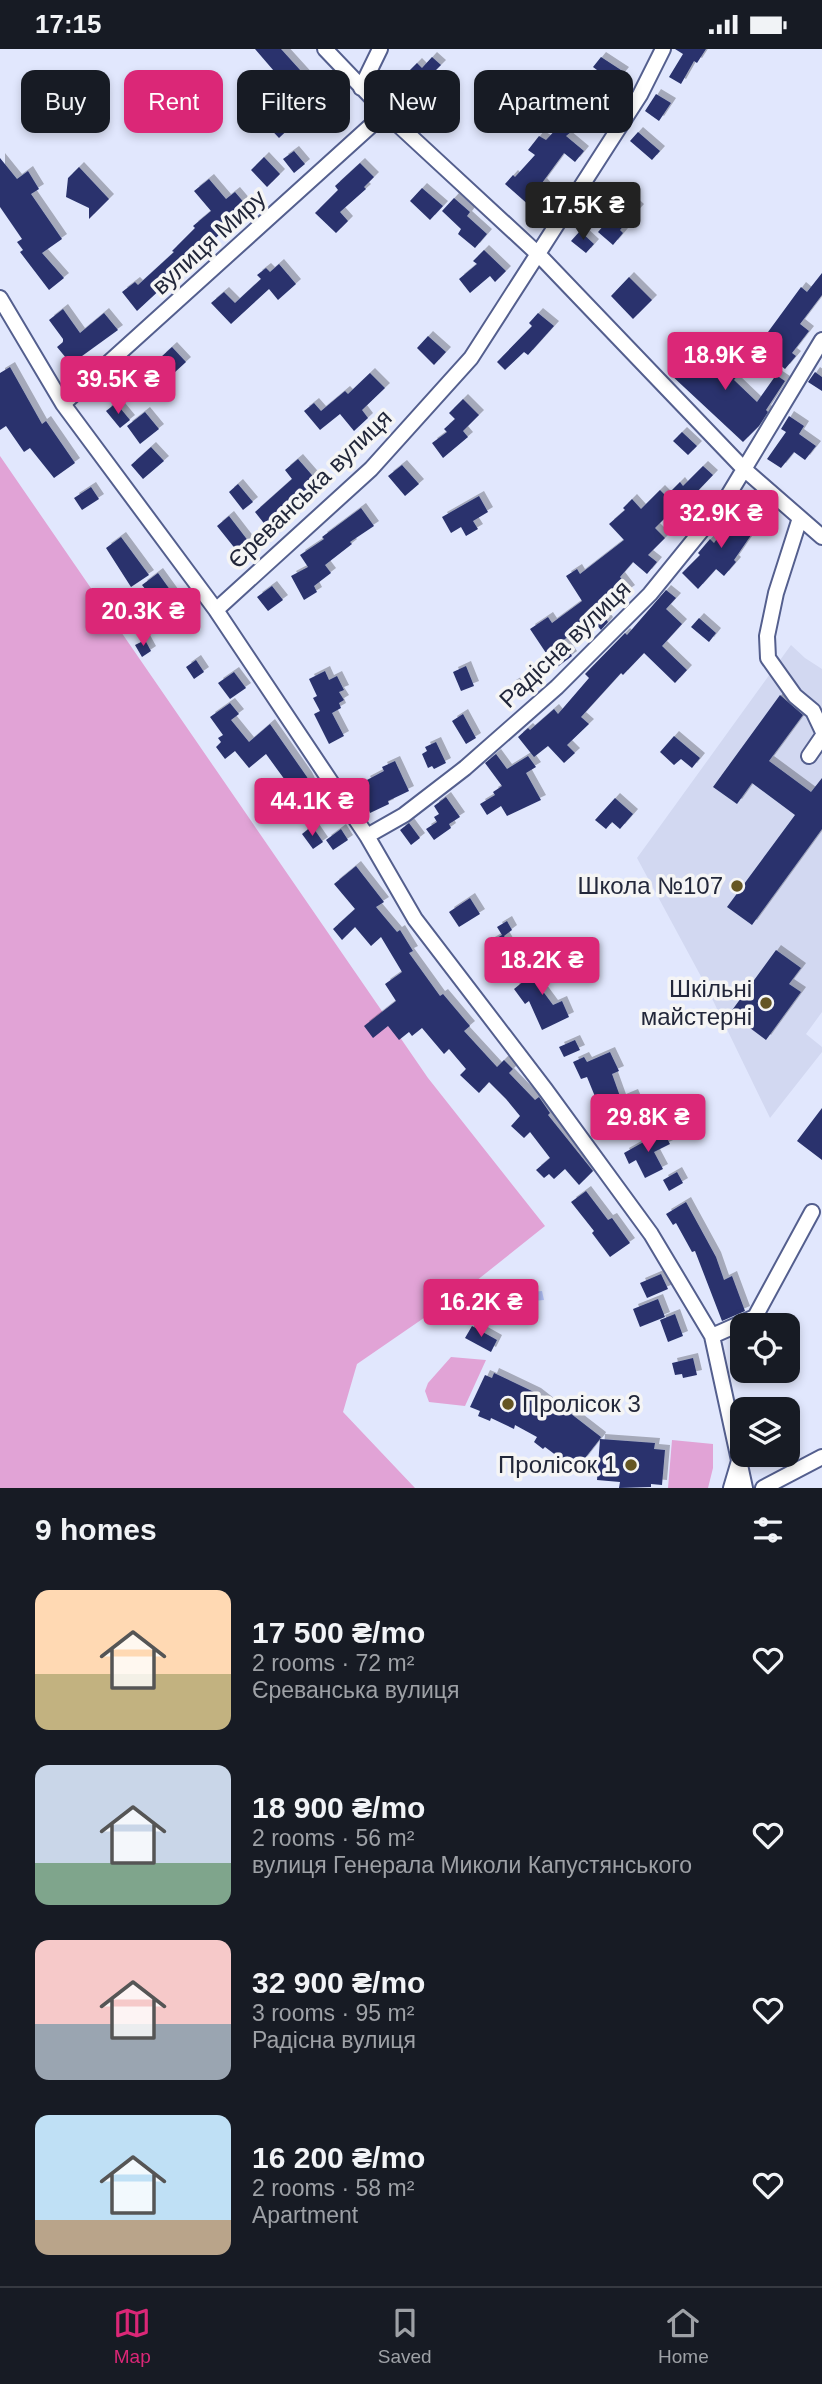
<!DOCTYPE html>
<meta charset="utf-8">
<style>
:root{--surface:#171b24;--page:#242831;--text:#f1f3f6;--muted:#9ea1a6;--line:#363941;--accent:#db2777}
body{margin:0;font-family:Helvetica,sans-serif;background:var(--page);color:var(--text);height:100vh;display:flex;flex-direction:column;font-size:26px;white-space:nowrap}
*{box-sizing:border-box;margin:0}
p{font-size:23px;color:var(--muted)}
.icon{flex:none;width:38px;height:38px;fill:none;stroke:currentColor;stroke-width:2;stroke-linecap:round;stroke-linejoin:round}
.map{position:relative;height:1439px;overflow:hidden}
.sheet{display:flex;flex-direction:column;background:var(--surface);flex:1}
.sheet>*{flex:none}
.banner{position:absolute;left:21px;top:21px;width:780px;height:63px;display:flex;gap:14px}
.fabs{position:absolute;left:730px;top:1264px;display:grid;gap:14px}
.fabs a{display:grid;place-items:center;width:70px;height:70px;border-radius:14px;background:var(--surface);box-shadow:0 4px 10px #0003;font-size:35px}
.price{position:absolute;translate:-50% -60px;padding:0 16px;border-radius:7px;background:var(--accent);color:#fff;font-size:23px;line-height:46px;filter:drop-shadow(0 2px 4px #0008)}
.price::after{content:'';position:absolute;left:50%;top:42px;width:21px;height:16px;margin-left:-10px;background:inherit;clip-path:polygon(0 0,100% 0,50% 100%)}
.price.current{background:#222;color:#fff}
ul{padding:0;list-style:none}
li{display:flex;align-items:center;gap:21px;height:175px;padding:0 35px}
li span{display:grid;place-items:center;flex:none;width:196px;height:140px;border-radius:14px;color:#555}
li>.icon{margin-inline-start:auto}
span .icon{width:84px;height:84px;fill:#fffc;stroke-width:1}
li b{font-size:30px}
h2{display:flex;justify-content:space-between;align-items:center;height:84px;padding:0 35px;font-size:30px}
.pill{padding:0 24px;border-radius:14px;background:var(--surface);box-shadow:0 4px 10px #0003;font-size:24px;line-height:63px}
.pill.current{background:var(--accent);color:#fff}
.status{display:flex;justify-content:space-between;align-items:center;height:49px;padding:0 35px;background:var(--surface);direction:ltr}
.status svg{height:19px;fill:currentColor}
.tabs{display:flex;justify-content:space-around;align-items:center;height:98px;border-top:2px solid var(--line);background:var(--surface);font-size:19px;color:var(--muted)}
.tabs a{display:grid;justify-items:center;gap:4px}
.tabs .current{color:var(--accent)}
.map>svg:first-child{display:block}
.built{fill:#d2d8f1}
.green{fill:#e1a3d6}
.water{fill:#b4c3fb}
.building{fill:#29336d;filter:url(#shadow)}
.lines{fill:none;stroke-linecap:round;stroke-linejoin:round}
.minor-casing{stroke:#545f8e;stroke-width:18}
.minor{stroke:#fff;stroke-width:14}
.poi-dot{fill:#655624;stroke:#f5f5f5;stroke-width:2.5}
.labels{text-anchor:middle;stroke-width:7;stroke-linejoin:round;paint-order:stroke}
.street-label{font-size:24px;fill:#22273a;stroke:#f5f5f5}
.poi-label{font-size:24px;fill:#22273a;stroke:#f5f5f5;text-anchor:end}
</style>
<div class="status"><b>17:15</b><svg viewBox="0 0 49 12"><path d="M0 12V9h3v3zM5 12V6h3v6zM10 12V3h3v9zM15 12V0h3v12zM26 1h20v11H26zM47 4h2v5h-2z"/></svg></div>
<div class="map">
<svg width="822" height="1439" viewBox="0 0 822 1439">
<defs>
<filter id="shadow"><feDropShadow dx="5" dy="-5" stdDeviation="0" flood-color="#0004"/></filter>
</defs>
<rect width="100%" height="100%" fill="#e1e7fd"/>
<path class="built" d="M 791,596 L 805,609 L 822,620 L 822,963 L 806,985 L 822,998 L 822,1003 L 770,1069 L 704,933 L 637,809 Z"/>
<path class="green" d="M 0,407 L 428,1029 L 545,1177 L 466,1240 L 357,1315 L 343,1363 L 415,1439 L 0,1439 Z
M 451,1308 L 486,1311 L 465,1357 L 429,1353 L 425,1342 L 428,1334 Z
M 672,1391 L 713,1395 L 713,1419 L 708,1439 L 668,1439 Z"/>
<path class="water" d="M 542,1242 L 544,1251 L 522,1253 L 521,1244 Z"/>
<path class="building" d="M 255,0 L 281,0 L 320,43 L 323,41 L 341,63 L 327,74 L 313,57 L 279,89 L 262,71 L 292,43 Z
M 675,0 L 706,0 L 697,14 L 694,12 L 681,35 L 669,28 L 683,5 Z
M 432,8 L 441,16 L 416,41 L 403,28 L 417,14 L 422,19 Z
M 601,8 L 624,23 L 610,40 L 592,27 L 597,21 L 593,18 Z
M 656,45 L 671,54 L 659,72 L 645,62 Z
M 571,54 L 583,65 L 574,74 L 563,63 Z
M 562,74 L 571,83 L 566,87 L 584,102 L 575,113 L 564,104 L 542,134 L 554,148 L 539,165 L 505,135 L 513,126 L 515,128 L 535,106 L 528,101 L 539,87 L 546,91 Z
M 638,83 L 660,102 L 652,111 L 630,92 Z
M 294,102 L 305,115 L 294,124 L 283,110 Z
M 264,108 L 280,125 L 267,138 L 251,121 Z
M 0,109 L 17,130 L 28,122 L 39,140 L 31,145 L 62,190 L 42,204 L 64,229 L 49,241 L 20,203 L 23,201 L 17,193 L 22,190 L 0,158 Z
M 360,114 L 374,128 L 364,138 L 366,140 L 340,163 L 348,172 L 336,184 L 315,164 L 338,141 L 335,137 Z
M 79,118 L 109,150 L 89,170 L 89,159 L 66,148 L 68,129 Z
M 209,130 L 226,150 L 235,143 L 246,156 L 218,180 L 221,184 L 137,262 L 122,243 L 135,233 L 138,236 L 174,203 L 172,202 L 195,179 L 193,177 L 211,162 L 194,142 Z
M 615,138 L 639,160 L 620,181 L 623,184 L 613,196 L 598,183 L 618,160 L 605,149 Z
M 422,139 L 443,157 L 430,171 L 410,152 Z
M 454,149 L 470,163 L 467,167 L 487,185 L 475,199 L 458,185 L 461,180 L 442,162 Z
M 580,182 L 594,195 L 586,204 L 571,192 Z
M 484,201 L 506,222 L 495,233 L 490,227 L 470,244 L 459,230 L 477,215 L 473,212 Z
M 279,215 L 296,235 L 278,251 L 269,240 L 231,275 L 211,254 L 224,243 L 235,254 L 261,230 L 257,226 L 266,219 L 270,223 Z
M 822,224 L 822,246 L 800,275 L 809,282 L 792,304 L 796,307 L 785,320 L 757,298 L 801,238 L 807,243 Z
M 629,228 L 652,251 L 633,270 L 611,247 Z
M 63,260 L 80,284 L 104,264 L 118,281 L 71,315 L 57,298 L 63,293 L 63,290 L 49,271 Z
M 538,264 L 554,277 L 528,306 L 524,303 L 505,321 L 497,313 L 532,277 L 529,274 Z
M 428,287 L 446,303 L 434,316 L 417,299 Z
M 697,296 L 724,322 L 732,311 L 743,320 L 734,331 L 757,353 L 776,326 L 785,332 L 766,361 L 768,363 L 759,377 L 743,393 L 670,325 Z
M 172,298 L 186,313 L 174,324 L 161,308 Z
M 10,318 L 42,375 L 46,372 L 75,414 L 54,429 L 30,399 L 24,403 L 6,377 L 0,381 L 0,324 Z
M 815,323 L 822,328 L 822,342 L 808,333 Z
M 370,324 L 385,339 L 362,361 L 368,369 L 354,382 L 340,365 L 320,381 L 304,362 L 314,354 L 321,362 L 345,342 L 348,345 Z
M 463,350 L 479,366 L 463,382 L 468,388 L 443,409 L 432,394 L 447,383 L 444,380 L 455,370 L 449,364 Z
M 116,354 L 130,371 L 120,379 L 106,362 Z
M 145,363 L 159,380 L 140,395 L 127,377 Z
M 789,367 L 804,377 L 799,385 L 816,397 L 805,411 L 794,403 L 781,419 L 767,410 L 786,383 L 781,380 Z
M 682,383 L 697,397 L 688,406 L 673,392 Z
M 151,398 L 164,412 L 143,430 L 131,416 Z
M 298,410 L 318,433 L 300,448 L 304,454 L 270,482 L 255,463 L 292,430 L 285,421 Z
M 402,416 L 419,435 L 405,447 L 388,427 Z
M 703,417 L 713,426 L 693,447 L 701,455 L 690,465 L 680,454 L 655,479 L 665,489 L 648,506 L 657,513 L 647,525 L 633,513 L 620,528 L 630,541 L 600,562 L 608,573 L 601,581 L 593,571 L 562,592 L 572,607 L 556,619 L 530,580 L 548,568 L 552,574 L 582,552 L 566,527 L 577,520 L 580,525 L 624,491 L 609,475 L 625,461 L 623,459 L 632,450 L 641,460 L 660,441 L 666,447 L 680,433 L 683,437 Z
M 238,435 L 253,453 L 243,461 L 229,443 Z
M 91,438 L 99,450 L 82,461 L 74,449 Z
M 479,447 L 488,463 L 473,472 L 478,480 L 466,487 L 461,478 L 451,484 L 442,468 Z
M 361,459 L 374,477 L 350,493 L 352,495 L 325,516 L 331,524 L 314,537 L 317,543 L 304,551 L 291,527 L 308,518 L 300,506 L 324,490 L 322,488 Z
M 737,461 L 758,476 L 734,511 L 736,513 L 724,527 L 716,520 L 698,540 L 682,524 L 700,506 L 698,504 L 710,490 L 714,494 Z
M 229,467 L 249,493 L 237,502 L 217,477 Z
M 121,488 L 149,526 L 131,538 L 106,499 Z
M 158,524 L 191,570 L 177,579 L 163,558 L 139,575 L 131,565 L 153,550 L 142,536 Z
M 272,537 L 283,551 L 268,562 L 257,548 Z
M 666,541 L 676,549 L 666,560 L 682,575 L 662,597 L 687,621 L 675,634 L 644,604 L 623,626 L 621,624 L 581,668 L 589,675 L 567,696 L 575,704 L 564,714 L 548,697 L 534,708 L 518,688 L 528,679 L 530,681 L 554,660 L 558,665 L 589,629 L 585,625 L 625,584 L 627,586 Z
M 699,569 L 716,584 L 709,593 L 691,578 Z
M 145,591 L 151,602 L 142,608 L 135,596 Z
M 196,611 L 204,623 L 194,630 L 186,618 Z
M 466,617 L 474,637 L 461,642 L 453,623 Z
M 325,622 L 329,631 L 337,627 L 344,641 L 339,643 L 344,651 L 339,654 L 341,659 L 332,664 L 344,687 L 329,695 L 314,665 L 320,662 L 313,649 L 317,647 L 309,630 Z
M 234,623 L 246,639 L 230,650 L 218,634 Z
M 531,624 L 539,632 L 522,648 L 511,636 Z
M 780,646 L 803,666 L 769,712 L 811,743 L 822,729 L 822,780 L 752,876 L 727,858 L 795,766 L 752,734 L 737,755 L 713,738 Z
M 230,654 L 239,665 L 231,671 L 249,693 L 270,675 L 307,728 L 318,751 L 308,757 L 298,738 L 293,742 L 266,705 L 249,719 L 235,702 L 225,710 L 216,698 L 221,693 L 218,689 L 223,686 L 210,668 Z
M 463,665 L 476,689 L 466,695 L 452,672 Z
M 674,687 L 700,709 L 692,719 L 681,710 L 674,716 L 660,703 Z
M 436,693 L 446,714 L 434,720 L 432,717 L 428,719 L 422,705 L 427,702 L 425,698 Z
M 496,705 L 507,720 L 528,707 L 536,718 L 526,724 L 541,751 L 507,767 L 501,757 L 487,766 L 480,755 L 495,746 L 493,743 L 502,737 L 485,714 Z
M 395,712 L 409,742 L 388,752 L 389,755 L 370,764 L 360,741 L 368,737 L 365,732 L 384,722 L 382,718 Z
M 446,748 L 460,768 L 449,775 L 451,779 L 434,791 L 426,780 L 437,773 L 434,768 L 439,765 L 434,757 Z
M 615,749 L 633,765 L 620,780 L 612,773 L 606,780 L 595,771 Z
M 409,774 L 420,789 L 411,796 L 400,781 Z
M 312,777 L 323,793 L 313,800 L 302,785 Z
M 341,780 L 348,791 L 333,801 L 326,791 Z
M 356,817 L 384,853 L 376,858 L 397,883 L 400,881 L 413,902 L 409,904 L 440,947 L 443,945 L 470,977 L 464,982 L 497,1018 L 504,1011 L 513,1020 L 509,1024 L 535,1051 L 539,1048 L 550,1064 L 548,1066 L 593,1122 L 579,1136 L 565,1120 L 554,1130 L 549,1125 L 544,1129 L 536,1121 L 550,1109 L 530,1083 L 524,1089 L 511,1077 L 520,1067 L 506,1050 L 489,1033 L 479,1044 L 460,1026 L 466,1020 L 449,1000 L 444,1005 L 422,979 L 412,987 L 409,983 L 399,991 L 388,977 L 373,989 L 364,977 L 396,952 L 385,935 L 402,923 L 381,888 L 371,897 L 355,878 L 342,891 L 333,880 L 355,860 L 334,835 Z
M 470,849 L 480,865 L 459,878 L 449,863 Z
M 507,872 L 512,881 L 504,887 L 514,904 L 497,914 L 488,898 L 490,897 L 488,894 L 502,886 L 497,878 Z
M 776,901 L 801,919 L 789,935 L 801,943 L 766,991 L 730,964 Z
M 552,913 L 559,926 L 539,937 L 553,956 L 562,952 L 569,968 L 542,981 L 529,952 L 525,955 L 514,940 L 535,923 Z
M 575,991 L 580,1001 L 564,1008 L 559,998 Z
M 610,1003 L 619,1022 L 612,1025 L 621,1050 L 633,1045 L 639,1059 L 609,1072 L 599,1049 L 596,1050 L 587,1028 L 581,1030 L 573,1013 L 584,1008 L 587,1013 Z
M 822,1059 L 822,1111 L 797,1092 Z
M 663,1082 L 670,1095 L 654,1103 L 663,1120 L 645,1129 L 636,1111 L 629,1115 L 624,1104 Z
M 677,1123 L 683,1134 L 669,1142 L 663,1131 Z
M 586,1142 L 608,1171 L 612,1169 L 630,1194 L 610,1208 L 592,1184 L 594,1182 L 571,1153 Z
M 686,1153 L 716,1208 L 724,1231 L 732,1227 L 745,1262 L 722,1272 L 695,1202 L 692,1203 L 676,1174 L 673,1176 L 666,1165 Z
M 661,1225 L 668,1240 L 647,1249 L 640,1234 Z
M 658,1250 L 665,1268 L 640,1278 L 633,1260 Z
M 675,1265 L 683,1287 L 668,1293 L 660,1271 Z
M 472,1277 L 497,1291 L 491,1303 L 465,1289 Z
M 693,1309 L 697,1326 L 683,1329 L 682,1325 L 675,1326 L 672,1314 Z
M 494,1324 L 536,1344 L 554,1358 L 557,1354 L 601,1388 L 600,1390 L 655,1394 L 654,1400 L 665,1401 L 662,1436 L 651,1435 L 651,1438 L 619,1439 L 620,1433 L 597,1431 L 600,1390 L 578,1418 L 568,1410 L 565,1413 L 545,1398 L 543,1400 L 534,1393 L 537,1388 L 515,1376 L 514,1380 L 491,1369 L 490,1372 L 478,1367 L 480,1362 L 470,1358 L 485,1326 L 492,1329 Z"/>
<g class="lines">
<g class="minor-casing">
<path id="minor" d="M 325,0 L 393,71 L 539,206 L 744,420 L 822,488
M 361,39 L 380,0
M 0,249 L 63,355 L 216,561 L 367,787 L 415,870 L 545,1040 L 651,1185 L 712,1287 L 745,1439
M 63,355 L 386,63
M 800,469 L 776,544 L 767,587 L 768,609 L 795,647 L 813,662 L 822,681
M 216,561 L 371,420 L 471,309 L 640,46 L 663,0
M 809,707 L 822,688
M 367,787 L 404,766 L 465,719 L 557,638 L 650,545 L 723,455 L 822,291
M 712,1287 L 755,1268 L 812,1163
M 731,1439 L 739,1412
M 763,1439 L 822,1408"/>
</g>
<use href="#minor" class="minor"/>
</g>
<g class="poi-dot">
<circle cx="737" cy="837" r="7"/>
<circle cx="766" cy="954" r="7"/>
<circle cx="508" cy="1355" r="7"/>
<circle cx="631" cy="1416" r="7"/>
</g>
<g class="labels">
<g class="street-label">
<text transform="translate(209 193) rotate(-42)" y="8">вулиця Миру</text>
<text transform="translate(310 440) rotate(-44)" y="8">Єреванська вулиця</text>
<text transform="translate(565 595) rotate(-44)" y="8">Радісна вулиця</text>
</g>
<g class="poi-label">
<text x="723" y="845">Школа №107</text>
<text x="752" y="948">Шкільні<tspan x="752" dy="28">майстерні</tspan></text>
<text x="522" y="1363" text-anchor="start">Пролісок 3</text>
<text x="617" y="1424">Пролісок 1</text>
</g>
</g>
</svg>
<div class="fabs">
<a><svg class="icon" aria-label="locate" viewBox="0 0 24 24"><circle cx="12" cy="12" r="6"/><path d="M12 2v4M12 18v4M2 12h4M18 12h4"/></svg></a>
<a><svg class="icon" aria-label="layers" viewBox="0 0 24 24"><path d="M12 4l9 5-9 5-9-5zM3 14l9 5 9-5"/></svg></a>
</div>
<b class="price current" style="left:583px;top:193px">17.5K ₴</b>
<b class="price" style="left:725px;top:343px">18.9K ₴</b>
<b class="price" style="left:118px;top:367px">39.5K ₴</b>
<b class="price" style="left:721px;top:501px">32.9K ₴</b>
<b class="price" style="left:143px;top:599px">20.3K ₴</b>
<b class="price" style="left:312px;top:789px">44.1K ₴</b>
<b class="price" style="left:542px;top:948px">18.2K ₴</b>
<b class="price" style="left:648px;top:1105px">29.8K ₴</b>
<b class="price" style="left:481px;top:1290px">16.2K ₴</b>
<div class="banner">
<a class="pill">Buy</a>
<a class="pill current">Rent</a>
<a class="pill">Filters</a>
<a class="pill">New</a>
<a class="pill">Apartment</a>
</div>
</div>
<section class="sheet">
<h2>9 homes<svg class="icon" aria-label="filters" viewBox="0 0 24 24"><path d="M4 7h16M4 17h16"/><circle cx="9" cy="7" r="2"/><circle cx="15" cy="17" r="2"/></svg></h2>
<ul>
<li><span style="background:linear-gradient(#ffd9b3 60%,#c2b280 0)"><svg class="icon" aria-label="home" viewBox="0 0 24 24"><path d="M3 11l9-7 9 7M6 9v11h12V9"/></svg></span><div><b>17 500 ₴/mo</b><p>2 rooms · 72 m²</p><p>Єреванська вулиця</p></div><svg class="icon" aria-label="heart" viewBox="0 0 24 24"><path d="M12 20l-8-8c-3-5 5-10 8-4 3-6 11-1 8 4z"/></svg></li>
<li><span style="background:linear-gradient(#c9d6e8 70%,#7fa58c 0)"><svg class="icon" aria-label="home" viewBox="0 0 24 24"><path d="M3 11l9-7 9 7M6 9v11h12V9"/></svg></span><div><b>18 900 ₴/mo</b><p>2 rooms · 56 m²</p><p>вулиця Генерала Миколи Капустянського</p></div><svg class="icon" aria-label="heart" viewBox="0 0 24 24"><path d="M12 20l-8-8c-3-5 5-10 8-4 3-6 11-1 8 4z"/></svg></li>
<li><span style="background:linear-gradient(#f6c9c9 60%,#9aa5b1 0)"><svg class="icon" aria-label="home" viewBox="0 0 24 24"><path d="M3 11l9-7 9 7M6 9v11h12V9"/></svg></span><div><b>32 900 ₴/mo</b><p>3 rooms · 95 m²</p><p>Радісна вулиця</p></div><svg class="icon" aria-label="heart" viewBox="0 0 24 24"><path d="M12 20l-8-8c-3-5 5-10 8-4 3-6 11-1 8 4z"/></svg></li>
<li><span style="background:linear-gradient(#bfe0f5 75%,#b9a48a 0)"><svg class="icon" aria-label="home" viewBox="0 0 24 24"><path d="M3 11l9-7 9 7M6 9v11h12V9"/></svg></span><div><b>16 200 ₴/mo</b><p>2 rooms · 58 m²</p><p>Apartment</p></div><svg class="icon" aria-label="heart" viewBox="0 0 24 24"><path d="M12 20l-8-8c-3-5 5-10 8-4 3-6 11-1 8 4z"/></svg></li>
</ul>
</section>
<nav class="tabs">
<a class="current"><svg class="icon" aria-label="map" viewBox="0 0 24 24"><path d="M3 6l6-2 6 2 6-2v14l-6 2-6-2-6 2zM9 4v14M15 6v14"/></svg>Map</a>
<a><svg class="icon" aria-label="saved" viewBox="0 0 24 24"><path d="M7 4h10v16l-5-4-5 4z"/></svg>Saved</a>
<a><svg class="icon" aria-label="home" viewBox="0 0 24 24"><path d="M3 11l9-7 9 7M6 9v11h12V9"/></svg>Home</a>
</nav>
